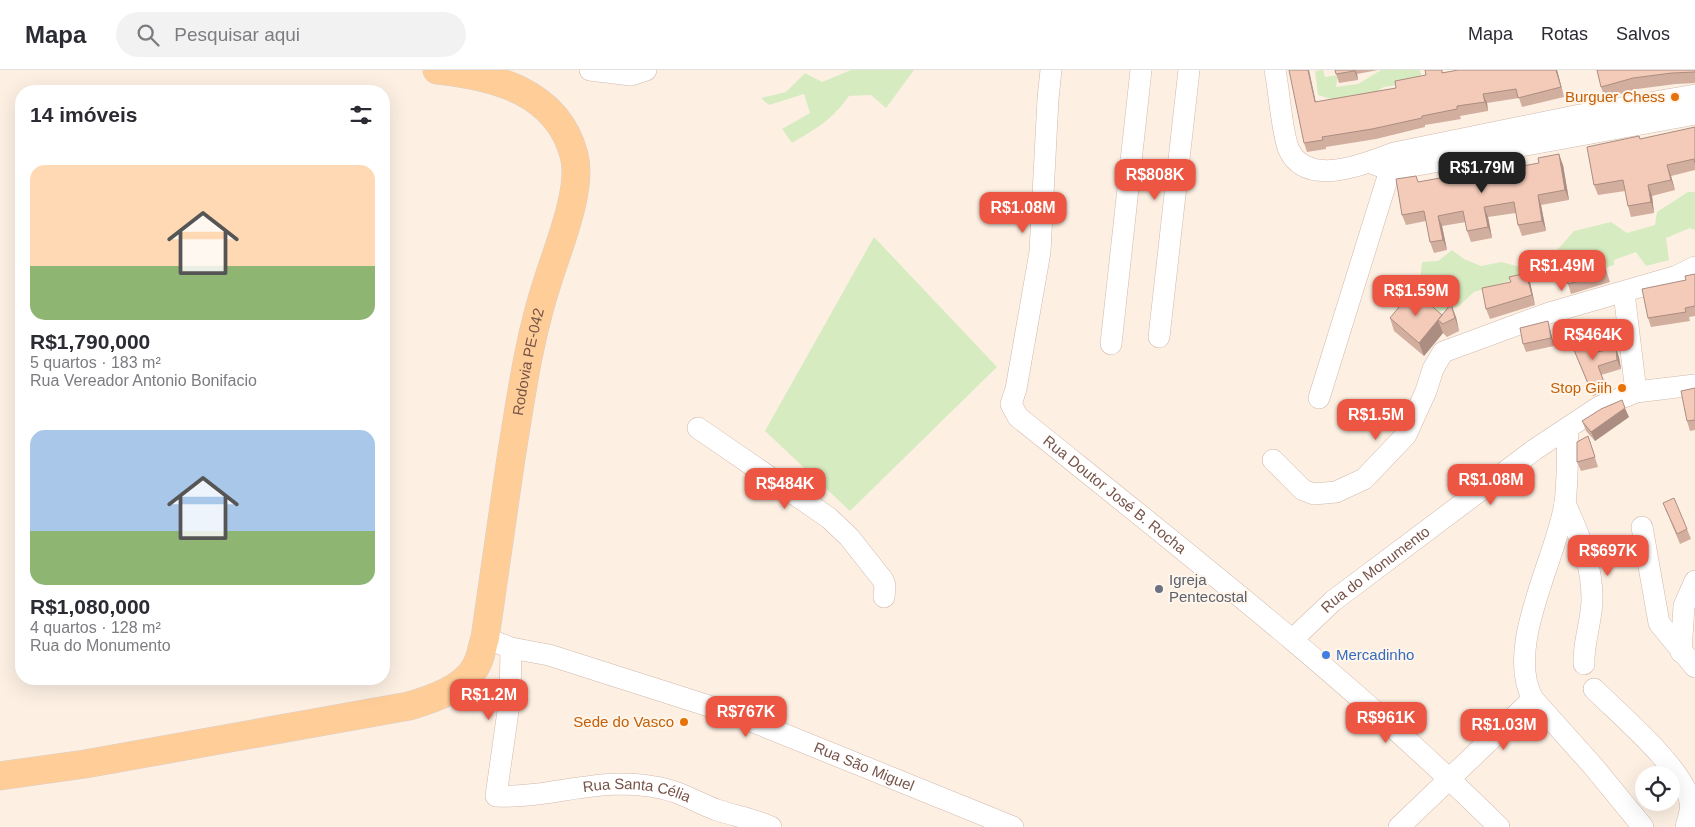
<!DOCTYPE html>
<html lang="pt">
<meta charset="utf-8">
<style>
:root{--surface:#fff;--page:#f2f2f3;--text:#2b2b33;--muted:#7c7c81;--line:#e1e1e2;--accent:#ed5642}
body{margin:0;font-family:Arial,sans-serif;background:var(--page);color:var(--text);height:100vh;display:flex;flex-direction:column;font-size:19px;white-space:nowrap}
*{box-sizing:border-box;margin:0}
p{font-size:16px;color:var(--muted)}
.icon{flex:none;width:28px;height:28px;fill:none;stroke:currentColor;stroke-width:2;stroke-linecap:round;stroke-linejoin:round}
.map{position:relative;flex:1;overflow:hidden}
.details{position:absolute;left:15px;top:15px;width:375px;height:600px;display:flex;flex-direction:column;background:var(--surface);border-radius:20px;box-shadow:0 5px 20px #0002}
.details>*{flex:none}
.tools{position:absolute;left:1635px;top:696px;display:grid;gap:10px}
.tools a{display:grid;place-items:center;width:45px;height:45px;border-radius:50%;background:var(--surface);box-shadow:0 5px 20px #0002;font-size:25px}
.price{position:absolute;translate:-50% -42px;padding:0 11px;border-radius:10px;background:var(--accent);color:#fff;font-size:16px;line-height:32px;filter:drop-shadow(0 1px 2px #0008)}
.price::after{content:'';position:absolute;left:50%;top:30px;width:15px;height:11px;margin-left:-8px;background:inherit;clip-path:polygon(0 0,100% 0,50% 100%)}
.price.active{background:#222;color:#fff}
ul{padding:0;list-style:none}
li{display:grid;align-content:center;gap:10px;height:265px;padding:0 15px}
li span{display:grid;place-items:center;height:155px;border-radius:15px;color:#555}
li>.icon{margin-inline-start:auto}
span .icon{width:90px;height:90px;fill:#fffc;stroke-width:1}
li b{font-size:21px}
h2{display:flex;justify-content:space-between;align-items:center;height:60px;padding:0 15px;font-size:21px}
header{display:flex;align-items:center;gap:30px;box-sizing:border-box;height:70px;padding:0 25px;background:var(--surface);border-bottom:1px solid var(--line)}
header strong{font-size:24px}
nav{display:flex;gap:28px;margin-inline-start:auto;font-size:18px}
.search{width:350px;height:45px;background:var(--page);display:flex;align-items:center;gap:12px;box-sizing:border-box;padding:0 18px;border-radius:28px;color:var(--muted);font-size:19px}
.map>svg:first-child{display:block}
.green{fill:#d7ebc1}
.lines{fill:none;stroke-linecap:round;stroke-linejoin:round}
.minor-casing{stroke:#d1b8ac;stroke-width:22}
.major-casing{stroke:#d9cfcc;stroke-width:29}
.minor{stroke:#fff;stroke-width:21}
.major{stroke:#ffce98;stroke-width:28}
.wall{fill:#d2ae9f}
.shaded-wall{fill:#ab8d82}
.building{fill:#f4cab9;stroke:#ab8d82}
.food-dot{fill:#e8710a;stroke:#fff5ea;stroke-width:2}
.worship-dot{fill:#6b7280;stroke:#fff5ea;stroke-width:2}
.shop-dot{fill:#3f7fe0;stroke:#fff5ea;stroke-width:2}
.labels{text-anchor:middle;stroke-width:4;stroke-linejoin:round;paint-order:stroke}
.food-label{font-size:15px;fill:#c56008;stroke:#fff5ea;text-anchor:end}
.street-label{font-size:15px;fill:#775348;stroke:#fff5ea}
.worship-label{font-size:15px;fill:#5b616d;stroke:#fff5ea;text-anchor:start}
.shop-label{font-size:15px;fill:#366cbe;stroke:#fff5ea;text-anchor:start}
</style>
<header>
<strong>Mapa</strong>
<div class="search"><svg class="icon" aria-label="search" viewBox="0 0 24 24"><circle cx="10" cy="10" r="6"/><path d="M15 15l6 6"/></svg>Pesquisar aqui</div>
<nav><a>Mapa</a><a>Rotas</a><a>Salvos</a></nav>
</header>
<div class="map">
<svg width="1695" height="757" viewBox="0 0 1695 757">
<rect width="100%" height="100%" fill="#fdf0e3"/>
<path class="green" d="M 851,0 L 914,0 L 886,38 L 871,25 L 849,26 C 832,50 817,58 792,73 L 782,59 L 810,43 L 804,24 L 769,35 L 761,28 L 786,22 L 805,3 L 822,12 Z
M 1323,0 L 1325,7 L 1338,5 L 1336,17 L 1358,14 L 1381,0 L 1420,0 L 1423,11 L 1384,17 L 1369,26 L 1334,30 L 1318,25 L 1315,1 Z
M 1688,122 L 1695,122 L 1695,160 L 1690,158 L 1666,168 L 1669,190 L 1646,196 L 1636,182 L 1614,190 L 1614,195 L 1577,206 L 1575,199 L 1518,208 L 1474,222 L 1459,236 L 1441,241 L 1437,250 L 1418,233 L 1422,192 L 1438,191 L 1452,180 L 1464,189 L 1481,196 L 1501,192 L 1521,197 L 1542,197 L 1574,161 L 1611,152 L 1627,163 L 1655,155 L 1657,142 Z
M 874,167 L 997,297 L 850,441 L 765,361 Z"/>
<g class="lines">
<g class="minor-casing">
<g id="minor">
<path d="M 590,0 L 631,5 L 646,0"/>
<path id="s1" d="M 1051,0 L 1048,29 L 1040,182 L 1016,319 L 1011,334 L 1018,347 C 1182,479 1349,609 1499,757"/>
<path d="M 1275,0 C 1279,19 1282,65 1289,80 C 1307,118 1366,94 1394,83 L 1580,45 L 1695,25"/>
<path d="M 1371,93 L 1390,100 L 1695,44"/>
<path d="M 1624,223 L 1636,322"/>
<path d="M 1159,267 L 1189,0"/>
<path d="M 1111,274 L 1141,0"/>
<path d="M 1319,328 L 1390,100 L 1387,86"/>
<path d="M 698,358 L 829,448 L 849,467 L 883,510 L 885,516 L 884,527"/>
<path d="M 1568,360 C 1567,384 1568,409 1565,433 C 1557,488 1504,577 1533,629 L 1593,696 L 1643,757"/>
<path d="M 1273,390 L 1303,420 L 1314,424 L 1336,422 L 1364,409 L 1406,365 L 1426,321 L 1433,299 L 1443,282 L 1549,243 L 1677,206 L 1695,197"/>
<path d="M 1565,433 C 1579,466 1592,491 1592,529 C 1592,551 1583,572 1584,594"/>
<path d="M 1642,457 L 1659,553 L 1695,597"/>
<path id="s2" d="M 485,568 L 511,578 L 549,585 L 734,644 L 1013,757"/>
<path id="s3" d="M 1293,569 L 1333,531 L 1534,380 L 1599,337 L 1636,322 L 1695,315"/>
<path id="s4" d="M 511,578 L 510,627 L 496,726 C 538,728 577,715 618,714 C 638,714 659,716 678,723 C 691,728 703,735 717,740 C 735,746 754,749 771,757"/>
<path d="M 1681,582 L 1684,536 L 1695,511"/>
<path d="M 1594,619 C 1620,645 1682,697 1690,731 C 1692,740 1688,748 1686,757"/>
<path d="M 1399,757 L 1533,629"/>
</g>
</g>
<g class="major-casing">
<g id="major">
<path id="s5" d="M 0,706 L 85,694 L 409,636 C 433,629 466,618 477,594 C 481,587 482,576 485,568 C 494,508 502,448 511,388 C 521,327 529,266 549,207 C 559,175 583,118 574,85 C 557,21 494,6 437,0"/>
</g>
</g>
<use href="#minor" class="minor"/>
<use href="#major" class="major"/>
</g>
<path class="wall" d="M 1335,0 L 1378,0 L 1357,4 L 1358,10 L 1339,13 Z
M 1557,0 L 1564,27 L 1522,37 L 1519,28 L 1487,33 L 1488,41 L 1460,46 L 1461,49 L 1425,55 L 1425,57 L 1376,69 L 1326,77 L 1326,79 L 1307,82 L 1304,73 L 1316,32 L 1396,18 L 1444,2 Z
M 1597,0 L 1695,0 L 1695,13 L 1676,14 L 1637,19 L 1605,28 L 1601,17 Z
M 1695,57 L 1695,100 L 1671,106 L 1675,120 L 1652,126 L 1654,143 L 1631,147 L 1628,136 L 1625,121 L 1598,125 L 1594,115 L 1640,69 Z
M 1563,95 L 1569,130 L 1541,135 L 1546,161 L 1522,166 L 1518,155 L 1516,143 L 1488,147 L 1492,168 L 1471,172 L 1467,161 L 1466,152 L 1442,156 L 1447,180 L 1434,183 L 1430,172 L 1426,151 L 1406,155 L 1402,145 L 1419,112 L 1494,101 Z
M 1605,197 L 1610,212 L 1571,224 L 1568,214 Z
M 1695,204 L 1695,246 L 1689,247 L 1690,251 L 1651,257 L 1648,248 L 1686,210 Z
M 1530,212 L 1535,235 L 1490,249 L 1486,239 Z
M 1442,245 L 1456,247 L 1459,261 L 1447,267 L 1443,263 L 1424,286 L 1394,261 L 1390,248 Z
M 1550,259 L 1554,276 L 1526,282 L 1523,274 Z
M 1571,273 L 1592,283 L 1619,287 L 1621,299 L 1601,305 L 1607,320 L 1593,326 Z
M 1695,318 L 1695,360 L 1690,361 L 1687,351 Z
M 1629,347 L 1595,371 L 1586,361 L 1582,351 Z
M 1588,366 L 1598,397 L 1581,401 L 1577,392 Z
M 1663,433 L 1687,459 L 1691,469 L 1680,474 Z"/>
<path class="shaded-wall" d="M 1308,0 L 1309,0 L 1318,42 L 1315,32 Z
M 1354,0 L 1355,0 L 1357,4 L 1358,10 Z
M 1556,0 L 1557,0 L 1564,27 L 1561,17 Z
M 1483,24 L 1487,33 L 1488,41 L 1485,32 Z
M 1559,84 L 1563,95 L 1569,130 L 1565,120 Z
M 1667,95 L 1671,106 L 1675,120 L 1671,110 Z
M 1648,115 L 1652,126 L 1654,143 L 1651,132 Z
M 1538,125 L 1541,135 L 1546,161 L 1542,151 Z
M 1484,137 L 1488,147 L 1492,168 L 1488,157 Z
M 1438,146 L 1442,156 L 1447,180 L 1443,170 Z
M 1526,203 L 1530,212 L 1535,235 L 1532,225 Z
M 1451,234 L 1456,247 L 1459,261 L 1455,248 Z
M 1438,250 L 1443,263 L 1424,286 L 1419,273 Z
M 1548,251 L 1550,259 L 1554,276 L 1551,268 Z
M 1616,278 L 1619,287 L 1621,299 L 1617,290 Z
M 1625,338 L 1629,347 L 1595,371 L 1591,362 Z"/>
<path class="building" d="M 1289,0 L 1308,0 L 1315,32 L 1396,18 L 1395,11 L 1426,5 L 1425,0 L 1442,0 L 1442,3 L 1458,0 L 1556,0 L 1561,17 L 1518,28 L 1516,19 L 1483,24 L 1485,32 L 1457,36 L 1457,39 L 1422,46 L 1422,48 L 1372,59 L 1322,67 L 1323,70 L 1304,73 Z
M 1335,0 L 1354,0 L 1354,1 L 1336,4 Z
M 1597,0 L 1695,0 L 1695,2 L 1672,3 L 1633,8 L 1601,17 Z
M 1695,57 L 1695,93 L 1694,89 L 1667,95 L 1671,110 L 1648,115 L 1651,132 L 1628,136 L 1623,110 L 1594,115 L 1587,77 L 1639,66 L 1640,69 Z
M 1559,84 L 1565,120 L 1538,125 L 1542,151 L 1518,155 L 1514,132 L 1484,137 L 1488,157 L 1467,161 L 1463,141 L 1438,146 L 1443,170 L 1430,172 L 1424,141 L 1402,145 L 1396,109 L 1416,106 L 1418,112 L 1479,101 L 1493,99 L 1494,101 L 1539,93 L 1538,88 Z
M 1605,197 L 1606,203 L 1568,214 L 1566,206 Z
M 1526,203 L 1532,225 L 1486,239 L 1482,218 L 1511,212 L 1509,207 Z
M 1695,204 L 1695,236 L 1685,238 L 1686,242 L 1648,248 L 1642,219 L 1686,210 L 1685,206 Z
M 1413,220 L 1442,245 L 1419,273 L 1390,248 Z
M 1451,234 L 1455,248 L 1443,254 L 1438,250 Z
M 1548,251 L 1551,268 L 1523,274 L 1520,258 Z
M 1586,267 L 1592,283 L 1616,278 L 1617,290 L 1598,296 L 1604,312 L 1590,318 L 1571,273 Z
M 1695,318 L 1695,350 L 1687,351 L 1681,321 Z
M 1622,330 L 1625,338 L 1591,362 L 1582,351 L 1601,339 Z
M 1588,366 L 1595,387 L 1577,392 L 1577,372 Z
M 1674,428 L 1687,459 L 1677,464 L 1663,433 Z"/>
<g class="food-dot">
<circle cx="1675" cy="27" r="5"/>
<circle cx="1622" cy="318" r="5"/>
<circle cx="684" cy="652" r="5"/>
</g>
<circle class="worship-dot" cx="1159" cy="519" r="5"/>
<circle class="shop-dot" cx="1326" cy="585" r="5"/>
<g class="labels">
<g class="food-label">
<text x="1665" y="32">Burguer Chess</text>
<text x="1612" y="323">Stop Giih</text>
<text x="674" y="657">Sede do Vasco</text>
</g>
<g class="street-label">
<text dy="5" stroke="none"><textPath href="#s5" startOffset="804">Rodovia PE-042</textPath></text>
<text dy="5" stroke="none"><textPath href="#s1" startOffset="476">Rua Doutor José B. Rocha</textPath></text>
<text dy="5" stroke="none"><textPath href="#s3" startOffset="108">Rua do Monumento</textPath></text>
<text dy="5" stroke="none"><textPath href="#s2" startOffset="401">Rua São Miguel</textPath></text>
<text dy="5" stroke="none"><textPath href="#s4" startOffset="291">Rua Santa Célia</textPath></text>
</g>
<g class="worship-label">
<text x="1169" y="515">Igreja<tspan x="1169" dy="17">Pentecostal</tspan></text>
</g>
<g class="shop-label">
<text x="1336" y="590">Mercadinho</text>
</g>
</g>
</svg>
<div class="tools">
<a><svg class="icon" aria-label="locate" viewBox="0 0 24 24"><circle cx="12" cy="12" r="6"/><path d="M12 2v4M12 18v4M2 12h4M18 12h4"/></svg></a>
</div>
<b class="price active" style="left:1482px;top:124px">R$1.79M</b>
<b class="price" style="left:1155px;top:131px">R$808K</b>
<b class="price" style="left:1023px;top:164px">R$1.08M</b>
<b class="price" style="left:1562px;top:222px">R$1.49M</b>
<b class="price" style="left:1416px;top:247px">R$1.59M</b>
<b class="price" style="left:1593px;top:291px">R$464K</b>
<b class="price" style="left:1376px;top:371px">R$1.5M</b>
<b class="price" style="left:1491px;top:436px">R$1.08M</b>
<b class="price" style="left:785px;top:440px">R$484K</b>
<b class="price" style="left:1608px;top:507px">R$697K</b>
<b class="price" style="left:489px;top:651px">R$1.2M</b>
<b class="price" style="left:746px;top:668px">R$767K</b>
<b class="price" style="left:1386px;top:674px">R$961K</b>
<b class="price" style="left:1504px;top:681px">R$1.03M</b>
<section class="details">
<h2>14 imóveis<svg class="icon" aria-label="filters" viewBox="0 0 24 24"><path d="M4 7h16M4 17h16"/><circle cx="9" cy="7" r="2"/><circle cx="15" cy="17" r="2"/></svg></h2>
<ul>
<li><span style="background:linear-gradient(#ffd9b3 65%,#8fb573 0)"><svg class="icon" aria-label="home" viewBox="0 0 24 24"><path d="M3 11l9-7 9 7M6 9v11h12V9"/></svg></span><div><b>R$1,790,000</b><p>5 quartos · 183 m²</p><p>Rua Vereador Antonio Bonifacio</p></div></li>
<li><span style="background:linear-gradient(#a9c7e8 65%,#8fb573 0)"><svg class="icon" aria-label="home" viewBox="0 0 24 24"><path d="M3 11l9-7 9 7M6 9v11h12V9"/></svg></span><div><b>R$1,080,000</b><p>4 quartos · 128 m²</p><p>Rua do Monumento</p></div></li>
</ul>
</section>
</div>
